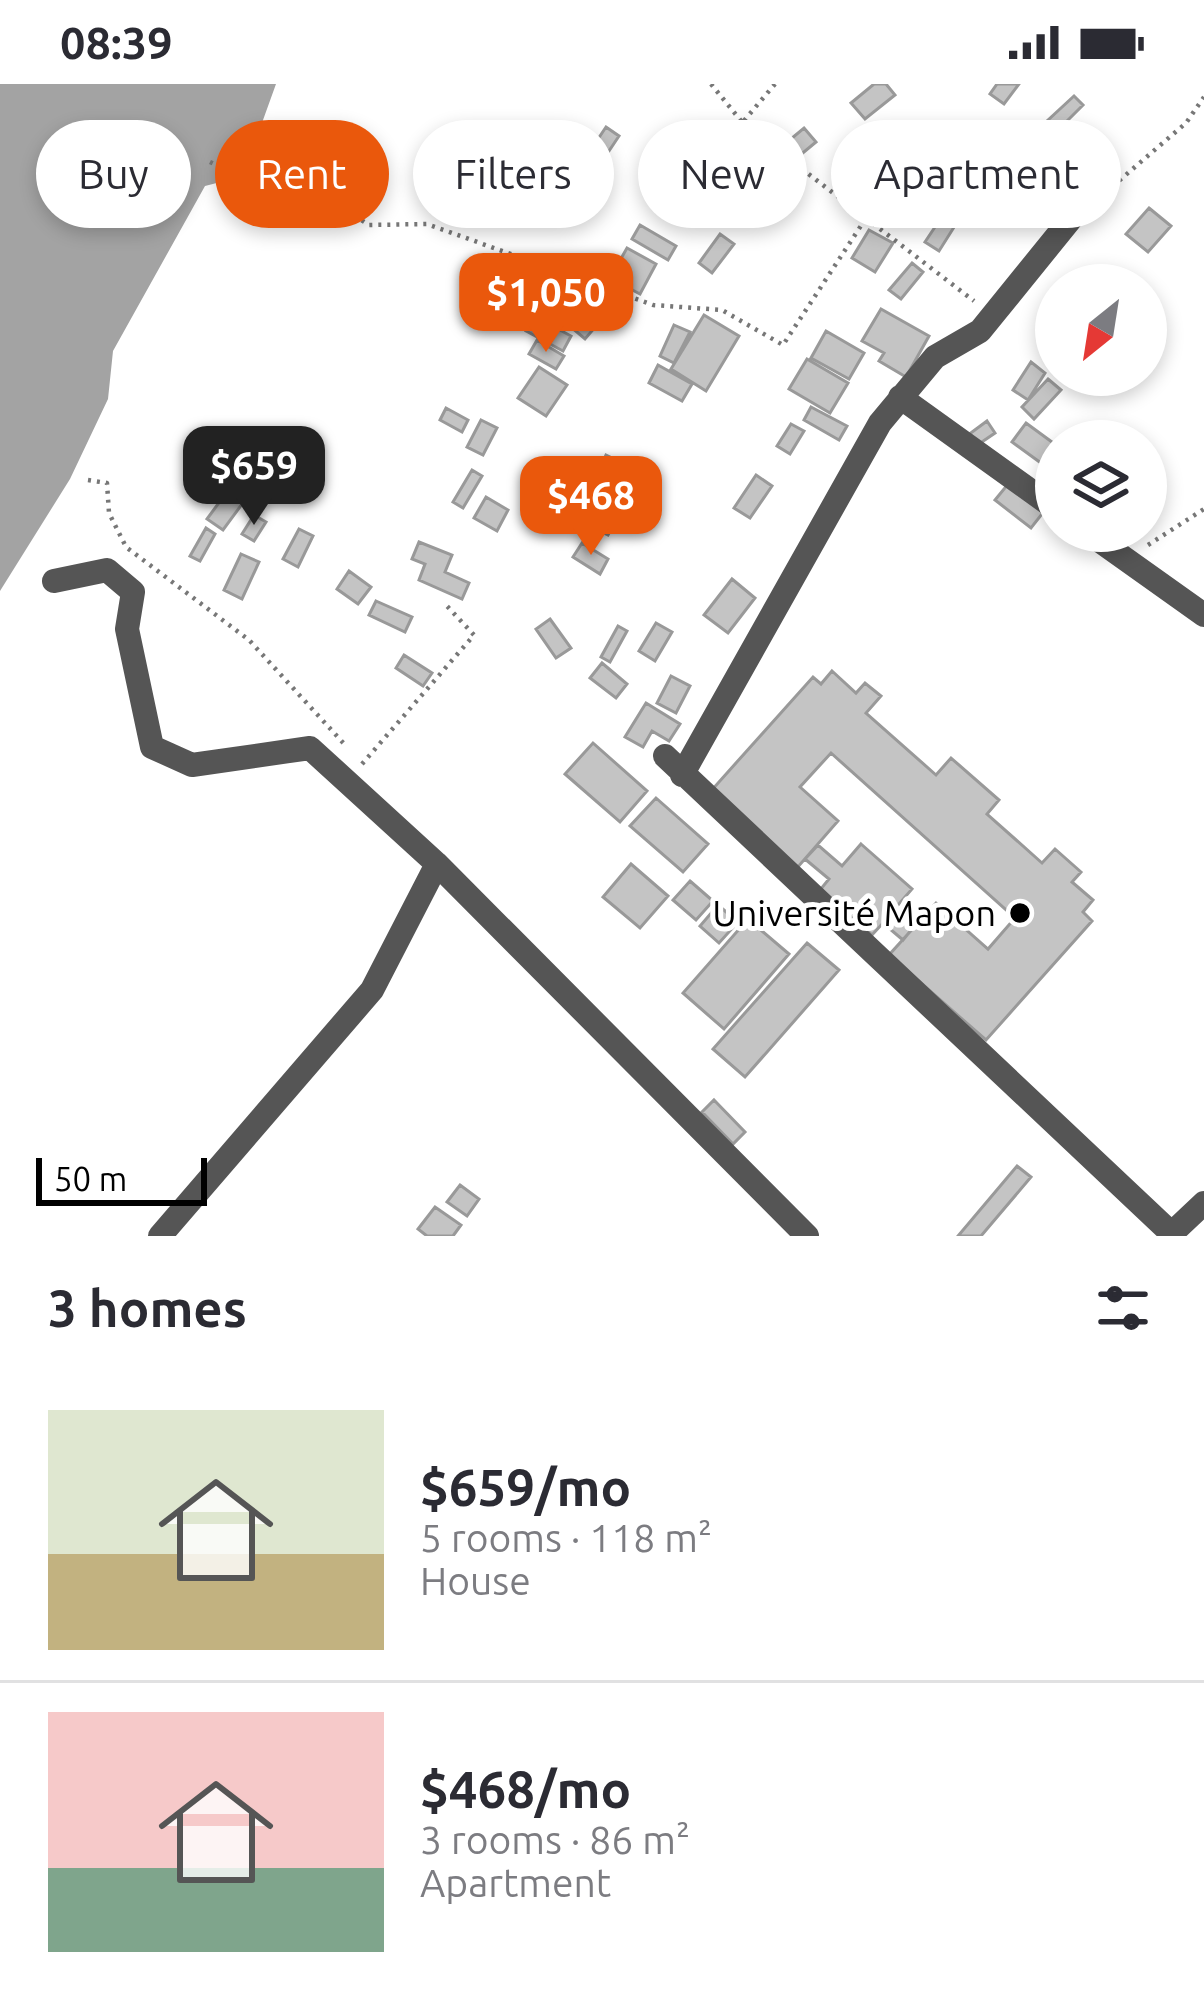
<!DOCTYPE html>
<meta charset="utf-8">
<style>
:root{--surface:#fff;--page:#f2f2f3;--text:#2b2b33;--muted:#7c7c81;--line:#e1e1e2;--accent:#ea580c}
body{margin:0;font-family:Ubuntu,sans-serif;background:var(--page);color:var(--text);height:100vh;display:flex;flex-direction:column;font-size:45px;white-space:nowrap}
*{box-sizing:border-box;margin:0}
p{font-size:39px;color:var(--muted)}
.icon{flex:none;width:66px;height:66px;fill:none;stroke:currentColor;stroke-width:2;stroke-linecap:round;stroke-linejoin:round}
.map{position:relative;height:1152px;overflow:hidden}
.side{display:flex;flex-direction:column;background:var(--surface);flex:1}
.side>*{flex:none}
.guide{position:absolute;left:36px;top:36px;width:1134px;height:108px;display:flex;gap:24px}
.needle{width:78px;rotate:210deg}
.controls{position:absolute;left:1035px;top:180px;display:grid;gap:24px}
.controls a{display:grid;place-items:center;width:132px;height:132px;border-radius:50%;background:var(--surface);box-shadow:0 6px 18px #0003;font-size:60px}
.scale{position:absolute;left:36px;bottom:30px;width:171px;box-sizing:border-box;padding-left:12px;border:6px solid #000;border-top:0;font-size:33px;line-height:42px;white-space:nowrap;color:#000;-webkit-text-stroke:9px #fff;paint-order:stroke}
.price{position:absolute;translate:-50% -102px;padding:0 27px;border-radius:24px;background:var(--accent);color:#fff;font-size:39px;line-height:78px;filter:drop-shadow(0 3px 6px #0008)}
.price::after{content:'';position:absolute;left:50%;top:72px;width:36px;height:27px;margin-left:-18px;background:inherit;clip-path:polygon(0 0,100% 0,50% 100%)}
.price.current{background:#222;color:#fff}
ul{padding:0;list-style:none}
li{display:flex;align-items:center;gap:36px;height:300px;padding:0 48px}
li+li{border-top:3px solid var(--line)}
li span{display:grid;place-items:center;flex:none;width:336px;height:240px;border-radius:0px;color:#555}
li>.icon{margin-inline-start:auto}
span .icon{width:144px;height:144px;fill:#fffc;stroke-width:1}
li b{font-size:51px}
h2{display:flex;justify-content:space-between;align-items:center;height:144px;padding:0 48px;font-size:51px}
.pill{padding:0 42px;border-radius:54px;background:var(--surface);box-shadow:0 6px 18px #0003;font-size:42px;line-height:108px}
.pill.current{background:var(--accent);color:#fff}
.status{display:flex;justify-content:space-between;align-items:center;height:84px;padding:0 60px;background:var(--surface);direction:ltr}
.status svg{height:33px;fill:currentColor}
.map>svg:first-child{display:block}
.water{fill:#a3a3a3}
.building{fill:#c4c4c4;stroke:#999;stroke-width:3}
.lines{fill:none;stroke-linecap:round;stroke-linejoin:round}
.path{stroke:#777;stroke-width:4.5;stroke-dasharray:3 6;stroke-linecap:butt}
.street{stroke:#555;stroke-width:24}
.poi-dot{fill:#000;stroke:#fff;stroke-width:4.5}
.labels{text-anchor:middle;stroke-width:10;stroke-linejoin:round;paint-order:stroke}
.poi-label{font-size:36px;fill:#000;stroke:#fff;text-anchor:end}
</style>
<div class="status"><b>08:39</b><svg viewBox="0 0 49 12"><path d="M0 12V9h3v3zM5 12V6h3v6zM10 12V3h3v9zM15 12V0h3v12zM26 1h20v11H26zM47 4h2v5h-2z"/></svg></div>
<div class="map">
<svg width="1204" height="1152" viewBox="0 0 1204 1152">
<rect width="100%" height="100%" fill="#fff"/>
<path class="water" d="M 0,0 L 276,0 L 245,86 L 240,93 L 205,102 L 113,267 L 108,315 L 70,395 L 0,507 Z"/>
<path class="building" d="M 874,0 L 886,0 L 895,11 L 865,35 L 851,19 Z
M 997,0 L 1019,0 L 1004,20 L 990,10 Z
M 1074,12 L 1083,21 L 1057,47 L 1047,37 Z
M 606,43 L 619,52 L 607,70 L 594,61 Z
M 804,44 L 816,58 L 792,78 L 780,64 Z
M 585,64 L 602,74 L 589,94 L 573,83 Z
M 661,64 L 695,85 L 686,101 L 652,81 Z
M 1027,66 L 1041,80 L 1014,106 L 1001,92 Z
M 555,75 L 564,82 L 546,104 L 537,97 Z
M 926,92 L 938,111 L 908,131 L 897,115 Z
M 760,95 L 780,107 L 764,134 L 744,123 Z
M 1149,124 L 1171,142 L 1148,168 L 1126,150 Z
M 943,131 L 956,140 L 939,167 L 925,158 Z
M 640,141 L 676,162 L 668,176 L 632,155 Z
M 869,146 L 893,159 L 875,188 L 852,174 Z
M 720,150 L 734,160 L 712,189 L 699,179 Z
M 627,164 L 656,180 L 640,210 L 610,194 Z
M 912,179 L 923,188 L 901,215 L 889,206 Z
M 500,195 L 516,202 L 499,236 L 484,228 Z
M 576,201 L 598,214 L 590,228 L 568,215 Z
M 881,225 L 929,252 L 906,293 L 879,277 L 884,269 L 862,257 Z
M 583,229 L 597,241 L 585,255 L 571,243 Z
M 704,231 L 739,252 L 706,307 L 671,285 Z
M 534,232 L 571,252 L 563,267 L 526,247 Z
M 674,241 L 690,248 L 674,279 L 660,272 Z
M 826,247 L 864,269 L 849,295 L 811,274 Z
M 537,256 L 564,272 L 556,285 L 529,270 Z
M 807,275 L 848,299 L 830,329 L 789,305 Z
M 1031,278 L 1045,289 L 1028,316 L 1013,306 Z
M 658,281 L 692,300 L 682,317 L 649,299 Z
M 539,283 L 567,301 L 546,332 L 518,314 Z
M 1048,295 L 1061,306 L 1034,335 L 1022,323 Z
M 811,323 L 847,342 L 839,356 L 804,336 Z
M 446,324 L 468,336 L 462,348 L 440,336 Z
M 481,336 L 497,344 L 483,371 L 467,363 Z
M 987,337 L 995,349 L 976,362 L 968,351 Z
M 1026,339 L 1056,361 L 1052,387 L 1012,358 Z
M 791,340 L 804,347 L 790,370 L 777,362 Z
M 606,371 L 653,394 L 640,421 L 593,399 Z
M 472,386 L 482,392 L 463,424 L 453,418 Z
M 756,391 L 772,402 L 750,434 L 734,424 Z
M 1013,394 L 1049,421 L 1031,444 L 995,416 Z
M 229,405 L 245,416 L 223,446 L 207,435 Z
M 486,413 L 508,426 L 497,447 L 474,434 Z
M 573,414 L 616,436 L 608,451 L 565,429 Z
M 254,431 L 266,438 L 254,457 L 242,450 Z
M 206,444 L 215,450 L 200,477 L 190,472 Z
M 299,445 L 313,452 L 298,483 L 283,475 Z
M 419,458 L 452,471 L 445,488 L 469,499 L 462,515 L 419,496 L 425,480 L 412,475 Z
M 582,459 L 608,475 L 600,490 L 573,473 Z
M 241,470 L 259,478 L 242,515 L 224,506 Z
M 349,487 L 371,503 L 358,520 L 337,505 Z
M 732,495 L 755,514 L 728,549 L 704,531 Z
M 376,517 L 412,533 L 405,548 L 369,531 Z
M 550,535 L 571,564 L 556,574 L 536,545 Z
M 656,539 L 672,548 L 655,577 L 639,567 Z
M 618,542 L 627,547 L 610,578 L 601,573 Z
M 404,571 L 432,589 L 423,602 L 396,584 Z
M 602,579 L 627,600 L 616,614 L 590,594 Z
M 832,587 L 856,609 L 865,599 L 881,612 L 866,629 L 936,691 L 951,674 L 999,716 L 987,730 L 1042,779 L 1055,765 L 1081,788 L 1072,798 L 1093,816 L 1083,828 L 1092,837 L 986,956 L 889,871 L 936,819 L 988,865 L 1015,834 L 831,669 L 800,703 L 838,737 L 797,784 L 710,708 L 813,593 L 821,600 Z
M 671,592 L 690,602 L 676,629 L 657,619 Z
M 646,619 L 680,640 L 669,657 L 652,647 L 643,663 L 625,653 Z
M 593,659 L 647,707 L 620,738 L 565,690 Z
M 656,714 L 708,760 L 683,788 L 630,742 Z
M 861,760 L 912,805 L 892,828 L 912,845 L 903,856 L 883,839 L 872,851 L 820,806 L 829,795 L 805,775 L 818,761 L 842,782 Z
M 631,780 L 668,812 L 640,844 L 603,813 Z
M 690,797 L 713,817 L 696,836 L 673,816 Z
M 718,821 L 738,838 L 719,859 L 700,842 Z
M 748,835 L 789,870 L 724,945 L 683,909 Z
M 807,859 L 839,886 L 745,993 L 713,965 Z
M 714,1016 L 745,1048 L 733,1060 L 702,1028 Z
M 1017,1082 L 1031,1093 L 981,1152 L 958,1152 Z
M 460,1101 L 479,1115 L 467,1132 L 447,1118 Z
M 435,1123 L 461,1141 L 453,1152 L 427,1152 L 418,1145 Z"/>
<g class="lines">
<path class="path" d="M 711,0 L 742,38
M 775,0 L 742,39 L 974,217
M 210,78 L 240,93
M 255,81 L 262,97 L 287,114 L 355,132 L 369,141 L 427,140 L 653,221 L 722,226 L 783,261 L 866,134
M 1092,120 L 1186,39 L 1204,13
M 88,396 L 107,399 L 109,429 L 126,463 L 249,556 L 347,663
M 1148,461 L 1204,425
M 362,680 L 474,551 L 446,521"/>
<path class="street" d="M 900,313 L 1056,425
M 1086,447 L 1204,531
M 54,497 L 107,486 L 133,508 L 127,545 L 152,663 L 192,681 L 310,664 L 437,780 L 807,1152
M 665,672 L 1171,1149
M 682,691 L 880,339 L 935,273 L 980,247 L 1074,131
M 160,1152 L 372,906 L 437,780
M 1169,1152 L 1204,1119"/>
</g>
<circle class="poi-dot" cx="1020" cy="829" r="12"/>
<g class="labels">
<g class="poi-label">
<text x="996" y="842">Université Mapon</text>
</g>
</g>
</svg>
<div class="controls">
<a><svg class="needle" viewBox="-14 -14 28 28"><path d="M0-13l5 13h-10z" fill="#e53935"/><path d="M0 13l5-13h-10z" fill="#7c7c81"/></svg></a>
<a><svg class="icon" aria-label="layers" viewBox="0 0 24 24"><path d="M12 4l9 5-9 5-9-5zM3 14l9 5 9-5"/></svg></a>
</div>
<div class="scale">50 m</div>
<b class="price" style="left:546px;top:271px">$1,050</b>
<b class="price current" style="left:254px;top:444px">$659</b>
<b class="price" style="left:591px;top:474px">$468</b>
<div class="guide">
<a class="pill">Buy</a>
<a class="pill current">Rent</a>
<a class="pill">Filters</a>
<a class="pill">New</a>
<a class="pill">Apartment</a>
</div>
</div>
<section class="side">
<h2>3 homes<svg class="icon" aria-label="filters" viewBox="0 0 24 24"><path d="M4 7h16M4 17h16"/><circle cx="9" cy="7" r="2"/><circle cx="15" cy="17" r="2"/></svg></h2>
<ul>
<li><span style="background:linear-gradient(#dfe7d0 60%,#c2b280 0)"><svg class="icon" aria-label="home" viewBox="0 0 24 24"><path d="M3 11l9-7 9 7M6 9v11h12V9"/></svg></span><div><b>$659/mo</b><p>5 rooms · 118 m²</p><p>House</p></div></li>
<li><span style="background:linear-gradient(#f6c9c9 65%,#7fa58c 0)"><svg class="icon" aria-label="home" viewBox="0 0 24 24"><path d="M3 11l9-7 9 7M6 9v11h12V9"/></svg></span><div><b>$468/mo</b><p>3 rooms · 86 m²</p><p>Apartment</p></div></li>
</ul>
</section>
